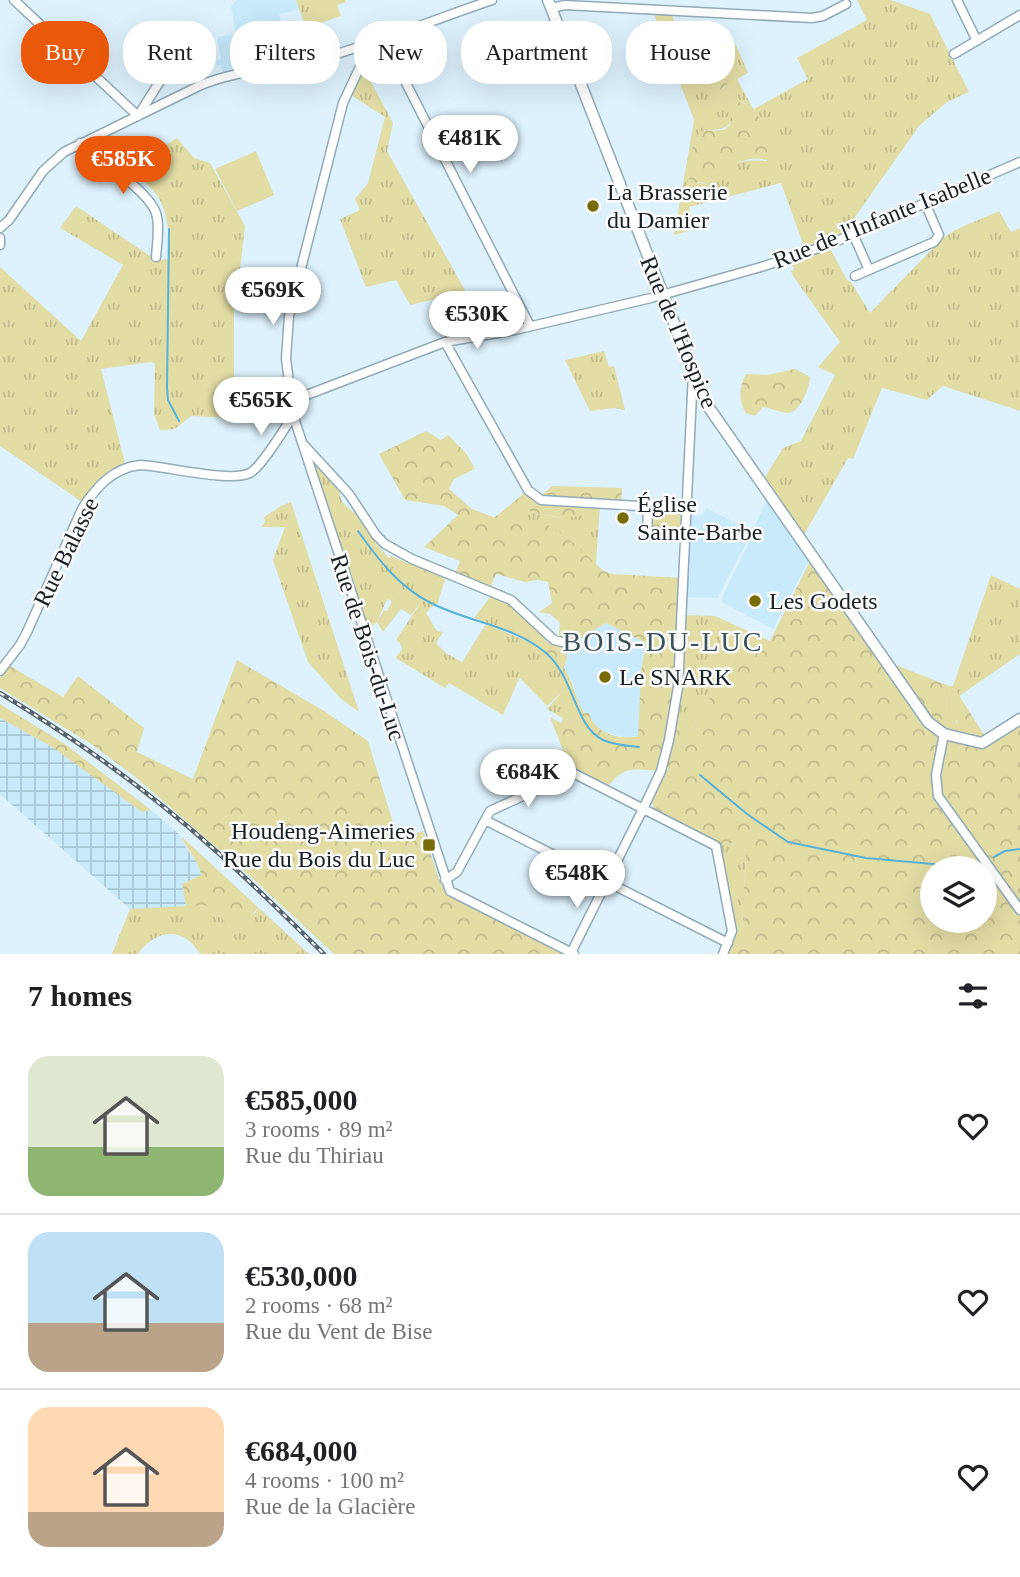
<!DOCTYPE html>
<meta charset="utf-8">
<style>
:root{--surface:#fff;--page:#f6f6f6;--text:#202124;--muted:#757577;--line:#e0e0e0;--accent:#ea580c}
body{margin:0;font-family:"Times New Roman",serif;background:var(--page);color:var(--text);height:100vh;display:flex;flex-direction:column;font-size:26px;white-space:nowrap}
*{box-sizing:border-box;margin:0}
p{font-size:23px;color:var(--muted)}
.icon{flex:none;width:38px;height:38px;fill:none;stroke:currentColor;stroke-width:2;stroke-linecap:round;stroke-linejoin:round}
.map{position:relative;height:954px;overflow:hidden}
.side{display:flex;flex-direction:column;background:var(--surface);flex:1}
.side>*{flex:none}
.hud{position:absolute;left:21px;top:21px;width:978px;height:63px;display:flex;gap:14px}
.fabs{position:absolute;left:920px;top:856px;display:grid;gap:14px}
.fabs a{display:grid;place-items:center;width:77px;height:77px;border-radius:50%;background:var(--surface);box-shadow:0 7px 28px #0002;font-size:35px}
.price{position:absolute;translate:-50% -60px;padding:0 16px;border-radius:24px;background:#fff;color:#222;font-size:23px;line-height:46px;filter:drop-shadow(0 2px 4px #0008)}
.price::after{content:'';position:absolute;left:50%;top:42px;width:21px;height:16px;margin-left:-10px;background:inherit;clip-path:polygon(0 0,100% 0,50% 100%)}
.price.on{background:var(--accent);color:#fff}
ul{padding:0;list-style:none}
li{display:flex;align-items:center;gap:21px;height:175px;padding:0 28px}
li+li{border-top:2px solid var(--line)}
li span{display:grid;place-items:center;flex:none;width:196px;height:140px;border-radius:21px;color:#555}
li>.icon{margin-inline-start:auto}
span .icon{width:84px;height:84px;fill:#fffc;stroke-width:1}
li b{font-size:30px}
h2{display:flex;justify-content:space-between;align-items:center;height:84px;padding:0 28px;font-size:30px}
.chip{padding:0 24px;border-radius:28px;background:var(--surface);box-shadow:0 7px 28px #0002;font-size:24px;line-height:63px}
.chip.on{background:var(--accent);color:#fff}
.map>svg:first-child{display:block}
.built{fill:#c8eafb}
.industrial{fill:url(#industrial-grid)}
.grass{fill:url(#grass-tufts)}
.forest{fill:url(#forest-crowns);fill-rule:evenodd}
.garden{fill:#e2dca5}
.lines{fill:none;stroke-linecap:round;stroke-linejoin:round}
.stream{stroke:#5ab2d9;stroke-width:2}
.minor-casing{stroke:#92abb7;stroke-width:11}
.major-casing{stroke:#92abb7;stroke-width:13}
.minor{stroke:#fff;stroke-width:8}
.major{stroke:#fff;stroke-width:10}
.rail-casing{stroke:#57646b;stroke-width:4.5}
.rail{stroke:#fbfbfb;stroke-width:2;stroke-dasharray:5;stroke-linecap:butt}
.poi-dot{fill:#776c07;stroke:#fbfbfb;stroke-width:2.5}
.labels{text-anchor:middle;stroke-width:5;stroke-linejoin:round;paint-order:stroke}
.poi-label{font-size:24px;fill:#182126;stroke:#fbfbfb;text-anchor:start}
.street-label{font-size:24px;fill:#182126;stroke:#fbfbfb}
.quarter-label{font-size:28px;letter-spacing:2px;fill:#3b515c;stroke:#fbfbfb}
</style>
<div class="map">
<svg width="1020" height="954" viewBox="0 0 1020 954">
<defs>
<pattern id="industrial-grid" width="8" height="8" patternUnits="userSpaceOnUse" patternTransform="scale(1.75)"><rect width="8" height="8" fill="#c8eafb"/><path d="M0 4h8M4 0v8" fill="none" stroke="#abc8d7"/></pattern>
<pattern id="grass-tufts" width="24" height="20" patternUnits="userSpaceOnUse" patternTransform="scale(1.75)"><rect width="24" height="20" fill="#e2dca5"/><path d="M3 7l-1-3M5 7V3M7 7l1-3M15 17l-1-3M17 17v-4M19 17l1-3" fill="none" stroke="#c1bc8e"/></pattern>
<pattern id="forest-crowns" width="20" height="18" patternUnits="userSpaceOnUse" patternTransform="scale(1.75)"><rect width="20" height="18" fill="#e2dca5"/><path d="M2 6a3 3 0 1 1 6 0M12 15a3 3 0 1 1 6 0" fill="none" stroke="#c1bc8e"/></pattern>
</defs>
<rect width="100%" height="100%" fill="#ddf2fd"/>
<path class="built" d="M 237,0 L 296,0 L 300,9 L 279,14 L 295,64 L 283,67 L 253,23 L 236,34 L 243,74 L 223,77 L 221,65 L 216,65 L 216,61 L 221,59 L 217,37 L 236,34 L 231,6 Z
M 768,498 L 810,558 L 773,629 L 722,602 L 723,595 L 755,531 L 754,529 L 717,598 L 685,597 L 689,515 L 702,516 L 706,508 L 738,524 L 739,522 L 753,529 Z
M 606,623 L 646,643 L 641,671 L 639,736 L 630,738 L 602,732 L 591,723 L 577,702 L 573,683 L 564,668 L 567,658 L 565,646 Z"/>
<path class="industrial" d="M 0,718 L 52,747 L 142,811 L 151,810 L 181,836 L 187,850 L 195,857 L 201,875 L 182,884 L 186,907 L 130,909 L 0,794 Z"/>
<path class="grass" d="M 296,0 L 345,0 L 346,2 L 337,5 L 341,16 L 306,28 Z
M 857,0 L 891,0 L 930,14 L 969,92 L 947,102 L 919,126 L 848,227 L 842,233 L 828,239 L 828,245 L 847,280 L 851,282 L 870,313 L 943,238 L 955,230 L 999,211 L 1011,232 L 1020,228 L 1020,411 L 943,386 L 927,400 L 882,388 L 853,459 L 848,458 L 801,540 L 761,484 L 783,448 L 801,441 L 835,375 L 818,367 L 840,342 L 793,276 L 791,271 L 794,270 L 790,258 L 806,252 L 781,183 L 689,207 L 695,229 L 674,235 L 685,173 C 692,180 698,185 708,183 C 717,163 747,159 767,161 L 754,109 L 808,79 L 797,58 L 867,20 Z
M 654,14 L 672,15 L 685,54 L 700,53 L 699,60 L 709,91 L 725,88 L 729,60 L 719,48 L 734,41 L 748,73 L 737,79 L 751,105 L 741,102 C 727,128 733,129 701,131 L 696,145 L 689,150 L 694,120 Z
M 364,69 L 393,123 L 387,151 L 466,292 L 410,305 L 396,280 L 366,287 L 340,219 L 360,210 L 355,199 L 368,183 L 385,117 L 351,95 L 355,82 Z
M 177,138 L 194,158 L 210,163 L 245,226 L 240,270 L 234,291 L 234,418 L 191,416 L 175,429 L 160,430 L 154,414 L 155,364 L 151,362 L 101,369 L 126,467 L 118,471 L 85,504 L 0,446 L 0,267 L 81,341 L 123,265 L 60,228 L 76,206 L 156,260 L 169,259 C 169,220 168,195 132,173 L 152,154 Z
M 604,351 L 609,367 L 614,366 L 625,410 L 614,408 L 590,411 L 565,360 Z
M 314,459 C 320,465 330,472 335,480 C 345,495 332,497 355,513 L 359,510 L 379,538 L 375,543 L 389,558 L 391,556 L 409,564 L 412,559 L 447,573 L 437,605 L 433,605 L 426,613 L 437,631 L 443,632 L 436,643 L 446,653 L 462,662 L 486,624 L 527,641 L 515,633 L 474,618 L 493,593 L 506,599 L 547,635 L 545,641 L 552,644 L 554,641 L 565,647 L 567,658 L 560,653 L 545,652 L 567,679 L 583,719 L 561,723 L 563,718 L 547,709 L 562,692 L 527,661 L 503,715 L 449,683 L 445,688 L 396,658 L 402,649 L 400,643 L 396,640 L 423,599 L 406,588 L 392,601 L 387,599 L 377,622 L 369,629 L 372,639 L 366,640 L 309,460 Z
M 528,490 L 539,498 L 532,504 L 531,513 C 563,518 571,522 600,504 L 596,564 L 556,530 L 512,524 L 494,518 Z
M 291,502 L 359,712 L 341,699 L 308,662 L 273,560 L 285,527 L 261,527 L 265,522 L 264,517 L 281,506 Z
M 991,575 L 1020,589 L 1020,654 L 959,696 L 953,686 Z
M 681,615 L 715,616 L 748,631 L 690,732 L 672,728 Z
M 733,843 L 746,851 L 742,929 L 732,931 L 716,846 Z
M 205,905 L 238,934 L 248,917 L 255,913 L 259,908 L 309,954 L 200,954 C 183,926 156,929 138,954 L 112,954 L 130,909 Z"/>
<path class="forest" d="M 713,46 C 722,49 726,58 735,62 C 736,81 717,101 699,87 L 696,77 L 700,53 L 706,47 Z
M 740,102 L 751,105 L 775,146 L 773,159 C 765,161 759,158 751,159 C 736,162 714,169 708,183 L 692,182 L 685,173 L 689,150 L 696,145 L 701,131 L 724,130 L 730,125 L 732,105 Z
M 795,369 L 810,377 C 809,388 801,414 786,413 C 779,412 771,408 763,407 L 755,416 L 746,413 C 738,401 739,387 746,374 L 767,375 Z
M 426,431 L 441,440 L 448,435 L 466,453 L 475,469 L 454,479 L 449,489 L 472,509 L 512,524 C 545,506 581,552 604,571 L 612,574 L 683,578 L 672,728 L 690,732 L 748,631 L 770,641 L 812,557 L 886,661 L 949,686 L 944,734 L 957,725 L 957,718 L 969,711 L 988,741 L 1020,719 L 1020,954 L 723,954 L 732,931 L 742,929 L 746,851 L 733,843 L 716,846 L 658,816 L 651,801 L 660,771 C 634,769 621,765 606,790 L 569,765 L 550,717 L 561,723 L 582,719 L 567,679 L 545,652 L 552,647 L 567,658 L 564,668 C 574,683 575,698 584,713 L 589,713 C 594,733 620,741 638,736 L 641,671 L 646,643 L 606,623 L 571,644 L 558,641 L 560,623 L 550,614 L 539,612 L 552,603 L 548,582 L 538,580 L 525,582 L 496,574 L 490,588 L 455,574 L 460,561 L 424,547 L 458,515 L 444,506 L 405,500 L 379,454 ZM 933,868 L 985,868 L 985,920 L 933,920 Z
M 552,486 L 622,488 L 621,505 L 600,504 L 580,516 L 565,518 L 531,513 L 529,507 Z
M 648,507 L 687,509 L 685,536 L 647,534 Z
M 237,660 L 324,711 L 368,741 L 398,839 L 423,831 L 441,885 L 574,954 L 334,954 L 254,880 L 133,775 L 91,744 L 0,688 L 0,678 L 10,666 L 63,697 L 78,676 L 144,728 L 137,752 L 193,779 Z
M 0,704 L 65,744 L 151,810 L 142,812 L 52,747 L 0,718 Z
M 181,836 L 259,908 L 246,920 L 246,931 L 238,934 L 205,905 L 186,907 L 182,884 L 201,875 C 198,858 187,851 181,836 Z"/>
<path class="garden" d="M 256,151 L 274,195 L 237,211 L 215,169 Z
M 406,588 L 423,599 L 411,615 L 401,609 L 383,632 L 377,622 L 384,610 L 387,611 L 392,601 Z
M 527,660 L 562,692 L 547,706 L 519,677 Z
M 949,686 L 953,686 L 969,711 L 956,721 L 962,739 L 944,734 Z"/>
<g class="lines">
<path class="stream" d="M 169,229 L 167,388 L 168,400 L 179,421
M 358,531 C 378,559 398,586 429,602 C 466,622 514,625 546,653 C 575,678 574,726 603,740 C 614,745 628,746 639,747
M 700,775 L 747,814 L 788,842 L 866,858 L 955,866 L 976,862
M 994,857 L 1005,851 L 1020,849"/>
<g class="minor-casing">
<path id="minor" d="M 14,0 L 138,116
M 957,0 L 977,41
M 551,8 L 565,5 L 812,18 L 823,16 L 846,4
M 383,38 L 530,326
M 372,41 L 343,103 L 289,316 L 286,358 L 293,415 L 450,891 L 574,954
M 954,54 L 1020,15
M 138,116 L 160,81 L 205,36
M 80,143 C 99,158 149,192 156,213 C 160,226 157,243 156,257
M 0,228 L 9,220 L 43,171 L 64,152 L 201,85 C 239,69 283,69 323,58 C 380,42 436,19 492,0
M 853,234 L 869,270 L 934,242 L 939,235 L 925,203
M 0,238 L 0,245
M 855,276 L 869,270
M 445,342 L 528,490 L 541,500 L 687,509
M 291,401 L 445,342 L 515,330 L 651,298 L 761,267 L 828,245 L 1020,162
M 303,444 L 349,494 L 376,535 L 385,544 L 412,559 L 511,600 L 554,640 L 571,644
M 648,507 L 647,534 L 685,536
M 0,671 L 20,645 L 27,632 L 82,509 C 96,487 113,468 140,465 C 166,466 230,483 250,473 C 261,467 286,427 293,415
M 944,734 L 936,775 L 938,796 L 1020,910
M 485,820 L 728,943
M 445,880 L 457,872 L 490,811 L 573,773 L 716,846 L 732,931 L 723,954
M 571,953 L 643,809 L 661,771 L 669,740 L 678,687 L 693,373"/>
</g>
<g class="major-casing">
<path id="major" d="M 548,0 L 705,402 L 928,722 L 944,734 L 982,743 L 1020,719"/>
</g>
<use href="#minor" class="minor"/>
<use href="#major" class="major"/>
<g class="rail-casing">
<path id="rail" d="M 0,693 C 76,739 149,791 216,851 C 253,884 288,919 324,954"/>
</g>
<use href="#rail" class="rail"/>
</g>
<g class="poi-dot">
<circle cx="593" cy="206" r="7"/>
<circle cx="623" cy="518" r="7"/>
<circle cx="755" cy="601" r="7"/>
<circle cx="605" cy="677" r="7"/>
<rect x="422" y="838" width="14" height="14" rx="3.5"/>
</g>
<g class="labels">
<g class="poi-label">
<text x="607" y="200">La Brasserie<tspan x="607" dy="28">du Damier</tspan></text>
<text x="637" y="512">Église<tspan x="637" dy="28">Sainte-Barbe</tspan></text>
<text x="769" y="609">Les Godets</text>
<text x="619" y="685">Le SNARK</text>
<text x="415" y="839" text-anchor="end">Houdeng-Aimeries<tspan x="415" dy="28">Rue du Bois du Luc</tspan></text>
</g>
<g class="street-label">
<text transform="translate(882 218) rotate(-22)" y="8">Rue de l'Infante Isabelle</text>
<text transform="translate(679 332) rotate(67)" y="8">Rue de l'Hospice</text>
<text transform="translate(66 552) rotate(-64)" y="8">Rue Balasse</text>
<text transform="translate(368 647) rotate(72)" y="8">Rue de Bois-du-Luc</text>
</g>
<g class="quarter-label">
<text x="663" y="651">BOIS-DU-LUC</text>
</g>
</g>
</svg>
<div class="fabs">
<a><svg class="icon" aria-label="layers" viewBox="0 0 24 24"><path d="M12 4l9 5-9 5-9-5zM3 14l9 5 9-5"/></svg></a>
</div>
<b class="price" style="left:470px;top:175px">€481K</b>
<b class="price on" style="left:123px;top:196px">€585K</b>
<b class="price" style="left:273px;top:327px">€569K</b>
<b class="price" style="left:477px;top:351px">€530K</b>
<b class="price" style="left:261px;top:437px">€565K</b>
<b class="price" style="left:528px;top:809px">€684K</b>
<b class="price" style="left:577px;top:910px">€548K</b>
<div class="hud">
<a class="chip on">Buy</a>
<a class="chip">Rent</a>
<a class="chip">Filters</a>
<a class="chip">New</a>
<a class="chip">Apartment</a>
<a class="chip">House</a>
</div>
</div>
<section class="side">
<h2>7 homes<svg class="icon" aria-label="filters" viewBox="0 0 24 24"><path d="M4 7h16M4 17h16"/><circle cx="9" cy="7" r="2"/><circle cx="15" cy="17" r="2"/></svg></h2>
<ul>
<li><span style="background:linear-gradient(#dfe7d0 65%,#8fb573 0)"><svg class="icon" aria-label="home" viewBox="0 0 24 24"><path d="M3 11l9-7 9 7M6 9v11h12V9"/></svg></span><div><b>€585,000</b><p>3 rooms · 89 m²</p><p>Rue du Thiriau</p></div><svg class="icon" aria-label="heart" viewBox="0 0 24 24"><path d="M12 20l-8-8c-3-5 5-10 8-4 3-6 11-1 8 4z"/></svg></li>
<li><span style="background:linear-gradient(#bfe0f5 65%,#b9a48a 0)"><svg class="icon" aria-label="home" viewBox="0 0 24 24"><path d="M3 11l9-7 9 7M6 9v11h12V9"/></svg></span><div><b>€530,000</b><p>2 rooms · 68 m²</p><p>Rue du Vent de Bise</p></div><svg class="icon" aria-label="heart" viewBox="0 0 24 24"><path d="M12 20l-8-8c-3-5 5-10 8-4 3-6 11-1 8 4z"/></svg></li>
<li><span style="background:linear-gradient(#ffd9b3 75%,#b9a48a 0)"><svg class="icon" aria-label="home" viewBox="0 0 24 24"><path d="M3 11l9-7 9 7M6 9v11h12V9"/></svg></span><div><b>€684,000</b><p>4 rooms · 100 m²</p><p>Rue de la Glacière</p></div><svg class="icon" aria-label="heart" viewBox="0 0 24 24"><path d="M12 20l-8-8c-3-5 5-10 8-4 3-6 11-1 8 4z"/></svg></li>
</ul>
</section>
